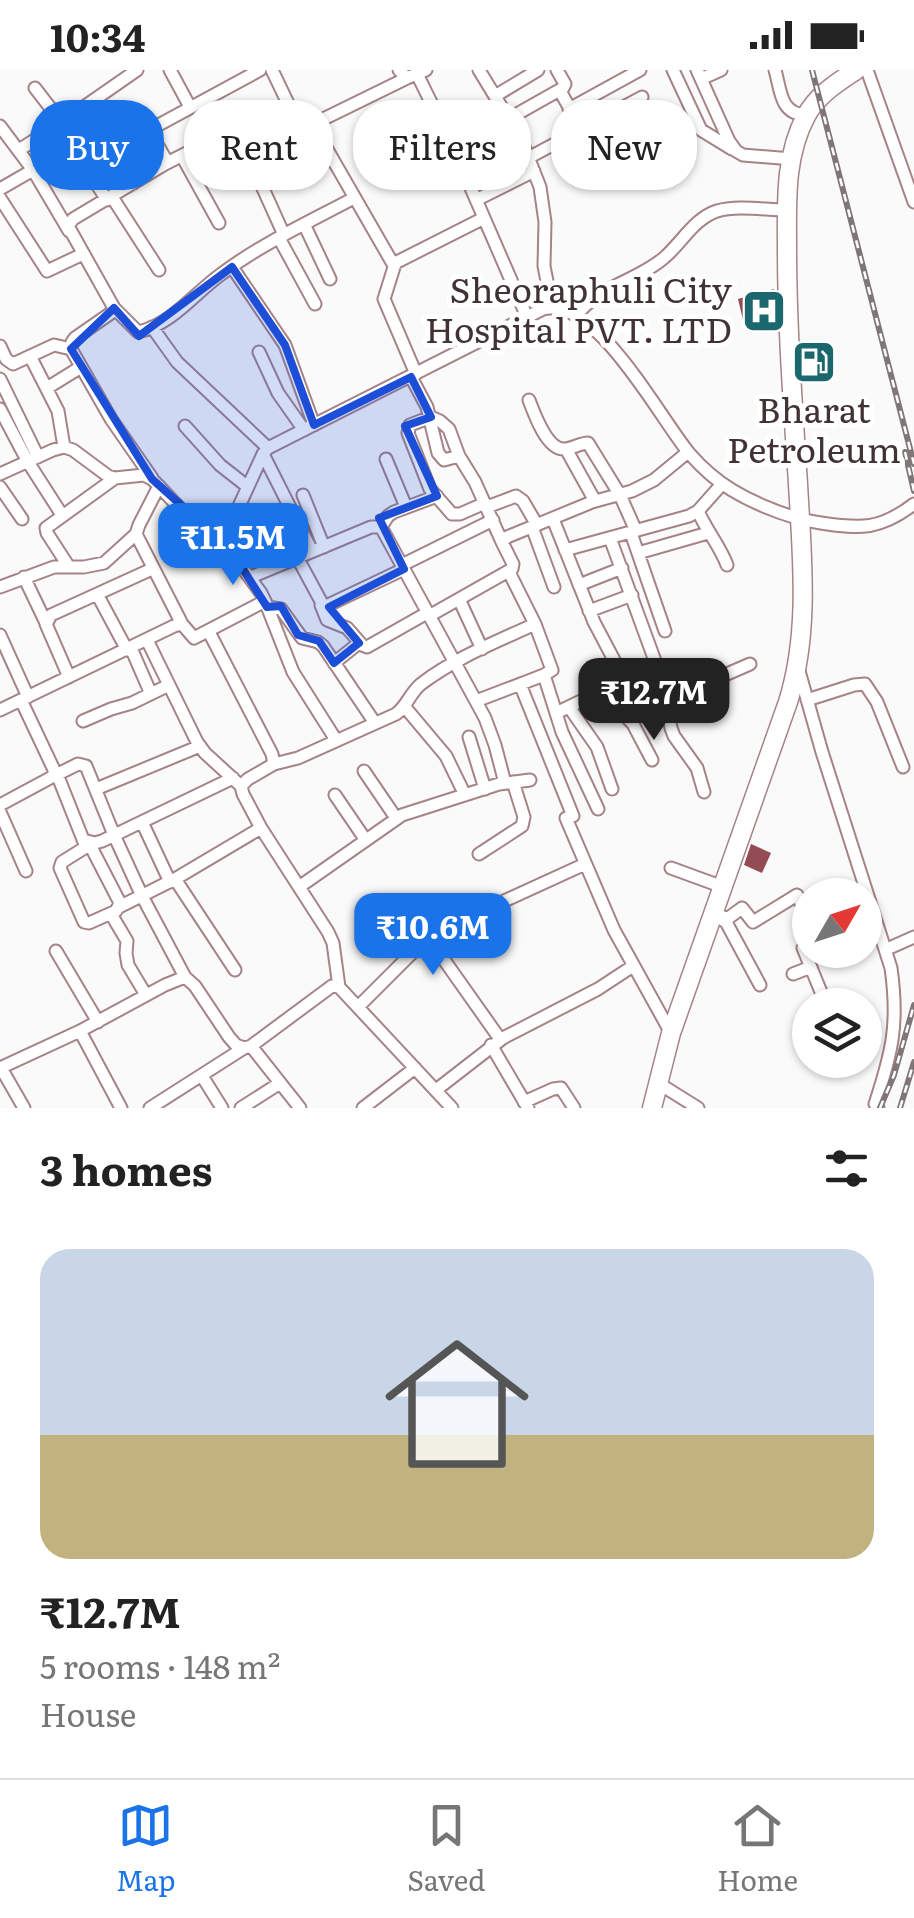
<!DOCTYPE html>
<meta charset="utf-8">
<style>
:root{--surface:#fff;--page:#f6f6f6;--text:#222;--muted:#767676;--line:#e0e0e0;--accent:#1a73e8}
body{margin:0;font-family:Literata,serif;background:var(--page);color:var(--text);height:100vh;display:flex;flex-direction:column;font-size:38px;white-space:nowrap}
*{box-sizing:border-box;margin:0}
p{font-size:32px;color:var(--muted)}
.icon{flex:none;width:55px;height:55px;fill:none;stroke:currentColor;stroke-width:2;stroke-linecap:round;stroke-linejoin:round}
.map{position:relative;height:1038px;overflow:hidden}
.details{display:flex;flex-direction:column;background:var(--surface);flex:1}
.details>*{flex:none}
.banner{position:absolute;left:30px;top:30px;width:855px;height:90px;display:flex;gap:20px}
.needle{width:65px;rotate:51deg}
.tools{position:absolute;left:792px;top:808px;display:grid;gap:20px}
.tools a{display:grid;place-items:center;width:90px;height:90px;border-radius:50%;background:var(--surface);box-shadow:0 2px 8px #0004;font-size:50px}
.price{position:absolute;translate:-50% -85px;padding:0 22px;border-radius:20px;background:var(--accent);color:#fff;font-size:32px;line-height:65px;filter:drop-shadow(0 2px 5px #0008)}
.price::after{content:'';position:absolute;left:50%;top:60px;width:30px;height:22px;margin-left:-15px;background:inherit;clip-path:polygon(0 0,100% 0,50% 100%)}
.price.on{background:#222;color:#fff}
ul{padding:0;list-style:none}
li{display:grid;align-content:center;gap:20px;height:530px;padding:0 40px}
li span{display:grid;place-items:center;height:310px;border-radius:30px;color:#555}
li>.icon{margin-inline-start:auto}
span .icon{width:180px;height:180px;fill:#fffc;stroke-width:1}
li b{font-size:42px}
h2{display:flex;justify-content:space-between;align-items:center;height:120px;padding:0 40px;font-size:42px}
.chip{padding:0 35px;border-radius:40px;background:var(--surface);box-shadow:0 2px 8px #0004;font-size:35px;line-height:90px}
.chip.on{background:var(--accent);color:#fff}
.status{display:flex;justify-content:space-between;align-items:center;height:70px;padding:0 50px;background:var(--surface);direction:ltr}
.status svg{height:28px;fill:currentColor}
.tab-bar{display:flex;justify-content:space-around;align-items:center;height:140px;border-top:2px solid var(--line);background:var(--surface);font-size:28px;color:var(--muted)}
.tab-bar a{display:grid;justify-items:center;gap:5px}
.tab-bar .on{color:var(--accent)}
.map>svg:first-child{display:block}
.building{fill:#934b54}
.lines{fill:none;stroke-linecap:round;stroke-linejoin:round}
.street-casing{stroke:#a58386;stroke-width:15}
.primary-casing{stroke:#a58386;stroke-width:21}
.street{stroke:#fff;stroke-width:11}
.primary{stroke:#fff;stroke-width:18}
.rail-casing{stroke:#807677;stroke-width:6}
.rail{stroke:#fff;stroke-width:2.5;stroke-dasharray:8;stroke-linecap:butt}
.marked{fill:#1d4ed8;fill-opacity:0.2;stroke:#1d4ed8;stroke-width:8;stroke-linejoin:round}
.labels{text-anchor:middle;stroke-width:10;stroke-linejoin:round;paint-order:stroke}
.poi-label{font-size:35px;fill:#413234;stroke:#fff;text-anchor:end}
</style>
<div class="status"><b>10:34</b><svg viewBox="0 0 49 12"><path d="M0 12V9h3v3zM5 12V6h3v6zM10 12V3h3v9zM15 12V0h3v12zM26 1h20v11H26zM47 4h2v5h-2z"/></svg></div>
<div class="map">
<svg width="914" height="1038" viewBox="0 0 914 1038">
<rect width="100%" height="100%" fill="#fafafa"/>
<path class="building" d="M 774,219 L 776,253 L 749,261 L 744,254 L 738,229 Z
M 751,774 L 771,783 L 762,803 L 744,795 Z"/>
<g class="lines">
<g class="street-casing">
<path id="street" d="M 170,0 L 190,37
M 272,0 L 295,48 L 305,58 L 407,8
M 399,0 L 407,8 L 426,0
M 479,0 L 521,69 L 540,117 L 545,152 L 544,196 L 552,237
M 673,0 L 701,60 L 732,79
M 697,0 L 729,71 L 736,81 L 743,85 L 792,89
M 775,0 C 781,21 780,44 806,45
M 867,0 L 914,132
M 417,4 L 455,81 L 527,247
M 701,9 L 721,0
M 35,18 L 62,53
M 560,21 L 582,60
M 495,26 L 538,0
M 87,35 L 134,113
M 569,39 L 640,0
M 510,48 L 563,18 L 565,14 L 557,0
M 58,55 L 107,130
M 313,55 L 393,194 L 484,148
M 0,56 L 33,100 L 69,161
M 19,80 L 58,55 L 137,0
M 455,81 L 512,51
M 249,84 L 305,58
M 182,86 L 219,153
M 530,87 L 642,27
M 165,94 L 228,62 L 238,63 L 284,165
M 0,119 L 33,100
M 112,127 L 159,200
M 0,128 L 47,201 L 83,184
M 476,130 L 534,101
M 304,154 L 330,209
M 279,168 L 315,234
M 395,194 L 384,229 L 416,304
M 232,197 L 285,275 L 314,355
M 114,238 L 138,262 C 171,255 194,224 220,205 C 261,174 309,152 354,128
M 576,246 C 598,216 638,211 665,187 C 682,172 695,148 717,141 C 738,135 765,140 787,140
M 152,257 L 177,292 L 268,378
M 0,276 L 6,289 L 13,294 L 54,275 L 71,279
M 259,282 L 278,323 L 304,360
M 30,286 L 58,341 L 64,377
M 411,307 L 427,337 L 438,383 L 444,390 L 459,386
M 0,309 L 38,387
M 47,318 L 81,297
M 529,330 C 534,343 546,378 563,379 C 570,380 580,373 588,373 L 620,425 L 636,461
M 0,339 L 28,392 L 62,445
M 185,356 L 220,395 L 248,417
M 566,379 L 595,431
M 263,384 L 312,481
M 386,389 L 406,437
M 0,404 L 53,380 L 64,377 L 73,380 L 108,406 L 115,408 L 144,405 L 152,409 L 194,453 L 223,471 L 261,523 L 265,531 L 194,568 L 182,554 L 174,556 L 0,640
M 152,408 L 111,349 L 71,279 L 72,272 L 75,268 L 111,243 L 114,238 L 68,156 L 73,149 L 165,94 L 165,88 L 151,64 L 153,58 L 260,0
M 159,416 L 139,455 L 136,464 L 182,554
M 0,417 L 22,449
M 303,425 L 324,477
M 485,433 L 460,444 L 452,444 L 430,419 L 408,363 L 410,355 L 431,347 L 440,351 L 449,359 L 459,386 L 475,412 L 502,472
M 487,437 L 516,426 L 523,431 L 537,455
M 698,441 C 706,460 720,476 727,495
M 553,449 L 594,552 L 624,609
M 381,457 L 388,446 L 394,442 L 437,426
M 532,457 L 554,517
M 631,463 L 665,561
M 610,468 L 662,610 L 671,658 L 674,666 L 697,698 L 704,722
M 223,471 L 263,384 L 268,378 L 543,239 C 596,226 659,347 689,383 C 695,390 703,398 710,404 C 737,428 786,448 821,453 C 861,459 880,460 914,434
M 565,480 L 689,446 L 698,441 L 722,414
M 638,483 L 708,463
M 297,487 L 324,537 L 404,499
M 402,495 L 493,450
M 69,497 L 47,463 L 46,458 L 115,408
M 24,507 L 46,553
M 251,507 L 371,457 L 381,457 L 485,648 L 495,675 L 505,713
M 579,515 L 622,498
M 0,517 L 54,497 L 84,497 L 104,493 L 136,464
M 97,524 L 127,580
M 459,529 L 482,579
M 265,531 L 293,602 L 336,670
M 321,535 L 327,550 L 347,558 L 362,575 L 367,577 L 427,543
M 267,537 L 281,539 L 302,568 L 318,572 L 323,576 L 375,653
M 589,541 L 632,525
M 429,546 L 512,499 L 513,494 L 502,472 L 507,467 L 592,432 L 632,421 L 654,410 L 688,382
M 209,562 L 272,684 L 274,694 L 248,709 L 241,716 L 243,724 L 261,758 L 328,862 L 333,873 L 339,917
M 0,565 L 28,627
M 147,570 L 197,672 L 205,683 L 241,716
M 131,578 L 151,624
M 334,593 L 359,573
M 799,601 L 822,682 L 891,898 C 899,954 892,982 875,1034 L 878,1038
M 544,605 L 562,662 L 598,739
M 69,607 L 46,554 L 51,545 L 152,499
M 520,614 L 573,746 L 566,748 L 614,860 L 671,963
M 602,622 L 633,654 L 652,690
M 807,630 L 854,615 L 865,614 L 877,632 L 903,697
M 476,631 L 544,605 L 552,600 L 535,554 L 509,502
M 404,636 L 446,686 L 465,725
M 569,637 L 597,677 L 612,719
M 556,643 L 631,607 L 704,614 L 750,594
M 83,651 L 111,639 L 132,633 L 169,615
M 469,667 L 485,719
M 274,694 L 298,688 L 396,644 C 407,636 410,623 421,614 C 455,588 496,572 535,554
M 364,701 L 396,748
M 57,704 L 86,777 L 62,792 L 60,798 L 84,852 L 89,853 L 116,841 L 120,833 L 89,773
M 52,707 L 78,694 L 86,696 L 114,765 L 142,826 L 185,907
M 96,719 L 200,676
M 335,725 L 365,769
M 0,735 L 52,707 L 55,702 L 21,630
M 0,742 L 26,801
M 142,752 L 170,812
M 87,771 L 95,773 L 102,771 L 233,708
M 479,784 L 522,756 L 524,747 L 513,712
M 671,798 L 723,817
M 175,809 L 235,900
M 299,817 L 402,745 L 499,714 L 530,710
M 504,831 L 585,794
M 119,837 L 175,809 L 261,758
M 713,842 L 727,849 L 742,838 L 753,852 L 797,825 L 806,843 L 810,842
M 111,844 L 127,871 L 126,883 L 128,895 L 146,925
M 721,849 L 726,852 L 760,915
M 810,874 L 803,878 L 821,922
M 887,879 L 914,867
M 56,881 L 98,952
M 793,904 L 811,897
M 358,937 L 420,875 L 430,870 L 500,969
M 80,961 L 121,1038
M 491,975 L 528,1038
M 251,976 L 300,1038
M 0,998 L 80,961 L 165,915 L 185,907 L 195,916 L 229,967 L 236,975 L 244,978 L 251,976 L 332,916 L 339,917 L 452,1038
M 1,998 L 24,1038
M 202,1006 L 222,1038
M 658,1013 L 698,1038
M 436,1020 L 503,968 L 598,919 L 633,896
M 524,1032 L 553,1019 L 561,1018 L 574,1038
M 150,1038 L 244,978
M 241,1038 L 280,1013
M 363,1038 L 415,998"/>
</g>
<g class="primary-casing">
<path id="primary" d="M 652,1038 L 671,963 L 788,632 C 810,562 802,487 798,414 C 793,336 787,257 787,179 C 787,134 784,87 806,46 C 817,25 837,13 856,0"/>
</g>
<use href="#street" class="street"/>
<use href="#primary" class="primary"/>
<g class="rail-casing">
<path id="rail" d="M 812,0 L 914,394
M 905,382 L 914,421
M 880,1038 L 894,1005 L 914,935
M 900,1038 L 914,992"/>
</g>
<use href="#rail" class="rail"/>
</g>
<path class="marked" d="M 232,197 L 285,275 L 314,355 L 411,307 L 431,347 L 405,356 L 437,426 L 379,448 L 404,499 L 329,537 L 359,573 L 334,593 L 319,571 L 298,565 L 281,536 L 267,537 L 230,479 L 152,409 L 71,279 L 114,238 L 139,266 Z"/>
<defs>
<g id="hospital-square" transform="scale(2.25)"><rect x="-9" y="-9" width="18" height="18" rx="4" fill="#1a676d" stroke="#fff"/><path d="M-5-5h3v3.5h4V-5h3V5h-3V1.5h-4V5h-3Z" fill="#fff"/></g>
<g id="fuel-square" transform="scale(2.25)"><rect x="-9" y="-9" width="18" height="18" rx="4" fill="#1a676d" stroke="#fff"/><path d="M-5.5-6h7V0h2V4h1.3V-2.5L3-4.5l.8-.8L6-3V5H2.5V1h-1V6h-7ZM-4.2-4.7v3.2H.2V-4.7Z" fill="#fff"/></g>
</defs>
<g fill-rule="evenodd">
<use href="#hospital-square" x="764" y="241"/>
<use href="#fuel-square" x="814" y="292"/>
</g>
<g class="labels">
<g class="poi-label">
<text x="732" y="233">Sheoraphuli City<tspan x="732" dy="40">Hospital PVT. LTD</tspan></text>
<text x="814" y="353" text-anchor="middle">Bharat<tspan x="814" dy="40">Petroleum</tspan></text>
</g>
</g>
</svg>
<div class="tools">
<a><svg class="needle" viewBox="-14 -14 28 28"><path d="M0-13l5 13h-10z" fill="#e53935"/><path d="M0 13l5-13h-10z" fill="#767676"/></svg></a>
<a><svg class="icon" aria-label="layers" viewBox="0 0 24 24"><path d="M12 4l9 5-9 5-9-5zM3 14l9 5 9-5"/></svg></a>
</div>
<b class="price" style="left:233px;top:518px">₹11.5M</b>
<b class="price on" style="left:654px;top:673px">₹12.7M</b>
<b class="price" style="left:433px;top:908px">₹10.6M</b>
<div class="banner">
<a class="chip on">Buy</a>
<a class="chip">Rent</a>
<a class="chip">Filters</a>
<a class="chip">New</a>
</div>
</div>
<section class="details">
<h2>3 homes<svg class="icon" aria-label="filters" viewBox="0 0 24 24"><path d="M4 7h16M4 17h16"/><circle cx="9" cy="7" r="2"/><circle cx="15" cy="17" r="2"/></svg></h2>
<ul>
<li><span style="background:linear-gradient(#c9d6e8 60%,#c2b280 0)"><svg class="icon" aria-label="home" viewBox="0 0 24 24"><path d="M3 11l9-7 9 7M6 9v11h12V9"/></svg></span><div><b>₹12.7M</b><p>5 rooms · 148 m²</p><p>House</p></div></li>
</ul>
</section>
<nav class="tab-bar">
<a class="on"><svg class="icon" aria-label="map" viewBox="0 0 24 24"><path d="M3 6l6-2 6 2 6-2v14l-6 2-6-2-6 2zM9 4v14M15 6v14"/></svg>Map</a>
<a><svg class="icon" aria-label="saved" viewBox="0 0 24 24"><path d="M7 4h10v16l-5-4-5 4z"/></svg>Saved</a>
<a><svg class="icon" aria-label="home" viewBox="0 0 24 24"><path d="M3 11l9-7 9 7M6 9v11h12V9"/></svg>Home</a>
</nav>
